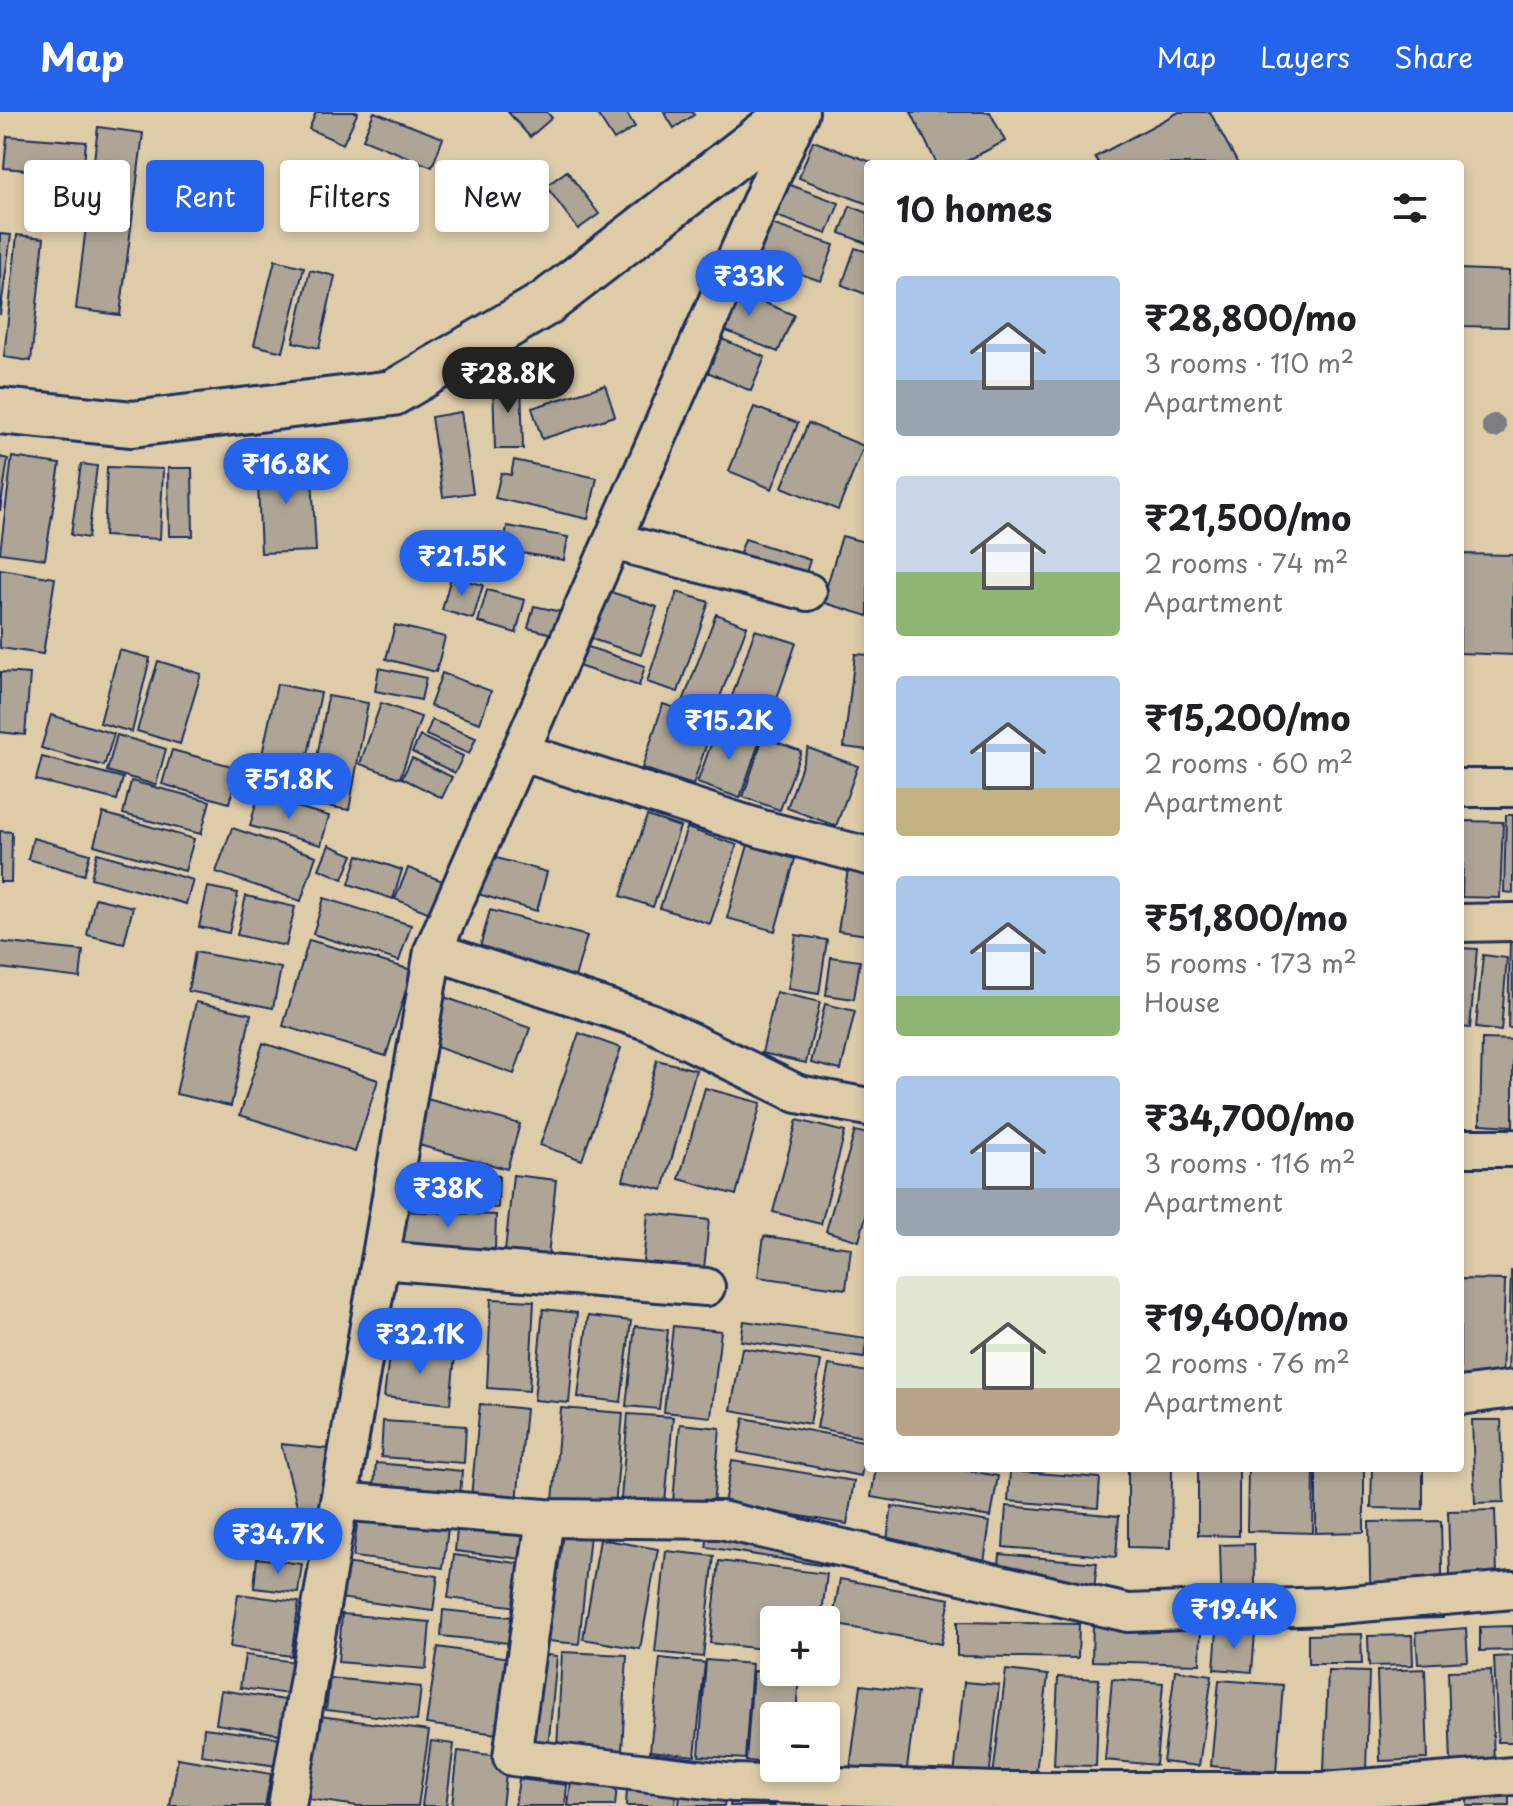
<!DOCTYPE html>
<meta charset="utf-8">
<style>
:root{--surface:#fff;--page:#f2f2f2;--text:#202124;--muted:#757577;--accent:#2563eb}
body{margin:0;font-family:"Playpen Sans",sans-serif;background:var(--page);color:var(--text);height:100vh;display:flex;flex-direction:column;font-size:30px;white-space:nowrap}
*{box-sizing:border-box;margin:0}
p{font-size:26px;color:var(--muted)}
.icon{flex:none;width:44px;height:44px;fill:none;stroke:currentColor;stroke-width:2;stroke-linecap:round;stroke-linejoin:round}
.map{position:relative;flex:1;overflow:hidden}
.details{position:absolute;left:864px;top:48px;width:600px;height:1312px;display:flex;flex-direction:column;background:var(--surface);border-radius:8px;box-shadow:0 4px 12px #0003}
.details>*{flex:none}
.hud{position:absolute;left:24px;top:48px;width:720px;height:72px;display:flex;gap:16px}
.fabs{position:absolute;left:760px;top:1494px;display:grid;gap:16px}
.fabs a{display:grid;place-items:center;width:80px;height:80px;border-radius:8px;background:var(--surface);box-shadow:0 4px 12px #0003;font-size:40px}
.price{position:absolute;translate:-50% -68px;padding:0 18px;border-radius:28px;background:var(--accent);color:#fff;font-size:26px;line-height:52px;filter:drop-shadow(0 2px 4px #0008)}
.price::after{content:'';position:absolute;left:50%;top:48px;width:24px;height:18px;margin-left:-12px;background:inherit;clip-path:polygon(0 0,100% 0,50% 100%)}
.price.current{background:#222;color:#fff}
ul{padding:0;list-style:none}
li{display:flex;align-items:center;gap:24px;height:200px;padding:0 32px}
li span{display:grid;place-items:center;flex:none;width:224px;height:160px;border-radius:8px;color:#555}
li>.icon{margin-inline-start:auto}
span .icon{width:96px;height:96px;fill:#fffc;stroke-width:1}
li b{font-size:34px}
h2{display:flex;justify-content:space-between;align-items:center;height:96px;padding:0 32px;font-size:34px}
.tag{padding:0 28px;border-radius:8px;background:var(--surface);box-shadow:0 4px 12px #0003;font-size:28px;line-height:72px}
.tag.current{background:var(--accent);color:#fff}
header{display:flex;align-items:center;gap:48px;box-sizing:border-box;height:112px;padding:0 40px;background:var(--accent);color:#fff}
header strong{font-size:38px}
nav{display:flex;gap:44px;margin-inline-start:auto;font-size:28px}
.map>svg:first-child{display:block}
.building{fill:#aea596;stroke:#1b2f5e;stroke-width:2}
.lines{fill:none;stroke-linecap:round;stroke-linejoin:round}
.minor-casing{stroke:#1b2f5e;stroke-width:42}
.major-casing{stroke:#1b2f5e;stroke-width:50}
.minor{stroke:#decca9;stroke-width:36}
.major{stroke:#decca9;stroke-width:44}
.tree{fill:#7c7d83}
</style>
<header>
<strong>Map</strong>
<nav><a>Map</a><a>Layers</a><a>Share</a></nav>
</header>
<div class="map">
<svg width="1513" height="1694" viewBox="0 0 1513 1694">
<rect width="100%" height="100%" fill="#decca9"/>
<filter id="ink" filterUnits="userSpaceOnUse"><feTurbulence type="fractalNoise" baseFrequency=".0125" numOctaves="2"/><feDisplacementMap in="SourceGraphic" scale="16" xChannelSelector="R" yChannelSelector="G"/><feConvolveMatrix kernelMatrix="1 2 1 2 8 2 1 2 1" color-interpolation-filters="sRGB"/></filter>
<g filter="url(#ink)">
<path class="building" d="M 316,0 L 358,0 L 343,32 L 309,17 Z
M 374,0 L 443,26 L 432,55 L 363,27 Z
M 508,0 L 547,0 L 552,6 L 530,25 Z
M 596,0 L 626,0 L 635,15 L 614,28 Z
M 664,0 L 692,0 L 694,3 L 674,16 Z
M 911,0 L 990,0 L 1005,29 L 961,52 L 937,52 Z
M 1179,0 L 1210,0 L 1238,52 L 1099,52 L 1095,45 Z
M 98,15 L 143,21 L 120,203 L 76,197 Z
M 7,24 L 86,30 L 83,63 L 4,56 Z
M 813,29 L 877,52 L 868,52 L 868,92 L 799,66 Z
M 567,59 L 599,102 L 578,117 L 546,74 Z
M 777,68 L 839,91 L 827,122 L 765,100 Z
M 850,94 L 868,101 L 868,132 L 840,121 Z
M 748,104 L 834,133 L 821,169 L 736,140 Z
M 0,122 L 11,123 L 0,203 Z
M 17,123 L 44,126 L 31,249 L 4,245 Z
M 855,136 L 868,140 L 868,183 L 842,173 Z
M 275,148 L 304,155 L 283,240 L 254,233 Z
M 1460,157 L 1509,159 L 1508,215 L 1460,214 Z
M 310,158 L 335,164 L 319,236 L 293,230 Z
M 720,172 L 794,203 L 778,240 L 704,210 Z
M 698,217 L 765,245 L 751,279 L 684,250 Z
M 521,269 L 523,337 L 495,337 L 493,270 Z
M 605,273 L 615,304 L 542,327 L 532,296 Z
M 754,295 L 798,311 L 772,377 L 729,359 Z
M 461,300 L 473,381 L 443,385 L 431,305 Z
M 808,311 L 864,334 L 838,398 L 782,375 Z
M 0,345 L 8,347 L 0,399 Z
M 12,345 L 60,352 L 45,447 L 0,441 Z
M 311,346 L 316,439 L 261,441 L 257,348 Z
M 514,348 L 597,366 L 588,407 L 495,386 L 501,361 L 511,363 Z
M 81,352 L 97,354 L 88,426 L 71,423 Z
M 107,355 L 163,357 L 160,427 L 104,424 Z
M 168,356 L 192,356 L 193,424 L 169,424 Z
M 507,414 L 568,425 L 564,448 L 503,438 Z
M 842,424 L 868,431 L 868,504 L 822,490 Z
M 745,427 L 810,448 L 796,492 L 730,469 Z
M 1460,442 L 1513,443 L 1513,543 L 1460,541 Z
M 0,457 L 55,466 L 43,542 L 0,536 Z
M 451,465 L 483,473 L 473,507 L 442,498 Z
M 583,471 L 657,495 L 641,543 L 567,519 Z
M 487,478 L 525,488 L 516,521 L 478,510 Z
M 677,480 L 709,490 L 678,580 L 647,570 Z
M 534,494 L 562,500 L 557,523 L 528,516 Z
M 716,502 L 747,514 L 715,598 L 684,587 Z
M 395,513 L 445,525 L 436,560 L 386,547 Z
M 755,518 L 796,531 L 769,610 L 728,596 Z
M 564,527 L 645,554 L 639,574 L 557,547 Z
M 119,538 L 150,546 L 132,620 L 100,611 Z
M 855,542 L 868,543 L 868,638 L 844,635 Z
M 158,549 L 201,562 L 180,632 L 137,619 Z
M 379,556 L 426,566 L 421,588 L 375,579 Z
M 0,560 L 30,562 L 25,623 L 0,620 Z
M 442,561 L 491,579 L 480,611 L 430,594 Z
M 277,572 L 321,581 L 302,671 L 258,662 Z
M 328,584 L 368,591 L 349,698 L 309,691 Z
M 381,591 L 421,605 L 400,666 L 360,652 Z
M 663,592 L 714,609 L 693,673 L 642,656 Z
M 51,603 L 114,622 L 104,654 L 41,636 Z
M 432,608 L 476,626 L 469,642 L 426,623 Z
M 718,613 L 760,628 L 740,686 L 697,671 Z
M 117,623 L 166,637 L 156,673 L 107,659 Z
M 420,624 L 463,644 L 455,661 L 412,640 Z
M 763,625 L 801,639 L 780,698 L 743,685 Z
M 808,636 L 858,654 L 836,714 L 787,696 Z
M 172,638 L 239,656 L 229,691 L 162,672 Z
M 42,645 L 123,666 L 117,688 L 36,668 Z
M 412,646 L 452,665 L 442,686 L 402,666 Z
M 131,669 L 210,689 L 201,722 L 123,702 Z
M 258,684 L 329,704 L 321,733 L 250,714 Z
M 103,701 L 194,727 L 185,759 L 94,733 Z
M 1506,703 L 1513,703 L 1513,781 L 1504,780 Z
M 647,704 L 680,715 L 653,795 L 621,784 Z
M 1464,709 L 1503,710 L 1500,786 L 1462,785 Z
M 232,716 L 316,744 L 301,789 L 216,760 Z
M 687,716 L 737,733 L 710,812 L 660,796 Z
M 0,719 L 12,720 L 11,770 L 0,770 Z
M 33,726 L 90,742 L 84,763 L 28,747 Z
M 329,733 L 353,743 L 343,767 L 319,757 Z
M 748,733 L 795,747 L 775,819 L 727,806 Z
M 97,741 L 193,768 L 186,792 L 91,766 Z
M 358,743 L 402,758 L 393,787 L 349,772 Z
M 489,744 L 547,760 L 537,799 L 478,782 Z
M 849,751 L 868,754 L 868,823 L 838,819 Z
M 408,756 L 448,771 L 435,803 L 395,787 Z
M 208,775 L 238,781 L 229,821 L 199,815 Z
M 246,784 L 295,795 L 286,834 L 237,823 Z
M 95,786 L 133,795 L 124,832 L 87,823 Z
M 324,786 L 411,813 L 399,849 L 313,822 Z
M 490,798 L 587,824 L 575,865 L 479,839 Z
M 796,823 L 827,828 L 819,882 L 788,877 Z
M 1510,827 L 1513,827 L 1513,916 L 1508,916 Z
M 309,828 L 412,858 L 386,944 L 283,914 Z
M 0,830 L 83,839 L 80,866 L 0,856 Z
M 1460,836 L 1477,837 L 1470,916 L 1460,915 Z
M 195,840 L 281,856 L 273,896 L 188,879 Z
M 1483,843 L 1507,846 L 1501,919 L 1476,916 Z
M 831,845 L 860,849 L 854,887 L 826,883 Z
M 776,880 L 820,890 L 806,951 L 762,941 Z
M 439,883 L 530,916 L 514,962 L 422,930 Z
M 196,890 L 251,902 L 231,994 L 176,982 Z
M 825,892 L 855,899 L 841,958 L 811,951 Z
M 579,921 L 621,936 L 582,1048 L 540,1033 Z
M 1482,927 L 1513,928 L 1513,1014 L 1480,1012 Z
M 263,931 L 378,968 L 355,1040 L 240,1003 Z
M 657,948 L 696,958 L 663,1078 L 623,1068 Z
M 705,976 L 761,991 L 736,1083 L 679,1067 Z
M 412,983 L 520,1012 L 507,1057 L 400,1028 Z
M 797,1008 L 845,1020 L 821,1112 L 773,1100 Z
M 855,1019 L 868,1022 L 868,1097 L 859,1129 L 826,1119 Z
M 406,1059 L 499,1064 L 498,1096 L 405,1090 Z
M 513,1063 L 556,1068 L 548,1144 L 505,1139 Z
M 401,1099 L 496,1103 L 495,1137 L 399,1133 Z
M 648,1101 L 709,1108 L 701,1186 L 640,1180 Z
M 764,1124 L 851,1136 L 846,1177 L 758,1165 Z
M 1511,1159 L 1513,1159 L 1513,1260 L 1508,1260 Z
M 1460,1167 L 1505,1168 L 1502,1270 L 1460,1269 Z
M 491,1187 L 534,1189 L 529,1279 L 487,1276 Z
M 543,1197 L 577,1201 L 569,1291 L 534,1288 Z
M 588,1204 L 631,1209 L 621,1290 L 578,1285 Z
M 744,1209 L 867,1226 L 864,1246 L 741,1229 Z
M 635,1214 L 668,1218 L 659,1297 L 626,1294 Z
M 673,1214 L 721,1219 L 711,1305 L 664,1300 Z
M 390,1236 L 455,1244 L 450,1292 L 384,1285 Z
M 742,1236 L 821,1249 L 810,1312 L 731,1298 Z
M 829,1253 L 868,1260 L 868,1326 L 817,1316 Z
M 480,1292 L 526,1297 L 517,1390 L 471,1385 Z
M 561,1296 L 623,1301 L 615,1395 L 553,1389 Z
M 628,1302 L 673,1305 L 665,1391 L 621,1387 Z
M 744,1306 L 868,1330 L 861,1364 L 738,1340 Z
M 1472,1308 L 1501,1308 L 1504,1390 L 1475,1391 Z
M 383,1309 L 466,1314 L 464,1351 L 381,1345 Z
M 680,1312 L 720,1316 L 713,1393 L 673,1389 Z
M 281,1332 L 329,1337 L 323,1396 L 297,1393 Z
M 732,1349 L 854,1369 L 847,1412 L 724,1391 Z
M 376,1351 L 462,1359 L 459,1394 L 373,1387 Z
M 876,1356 L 953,1356 L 998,1364 L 991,1405 L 871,1385 Z
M 1128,1356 L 1172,1356 L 1171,1436 L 1128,1435 Z
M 1198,1356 L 1239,1356 L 1239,1424 L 1198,1423 Z
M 1248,1356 L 1314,1356 L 1313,1421 L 1247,1419 Z
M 1316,1356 L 1364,1356 L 1364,1420 L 1316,1421 Z
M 1372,1356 L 1423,1356 L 1423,1397 L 1371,1396 Z
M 1010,1359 L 1100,1366 L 1098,1396 L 1008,1389 Z
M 892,1394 L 990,1410 L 984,1450 L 886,1435 Z
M 1006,1394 L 1119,1404 L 1116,1445 L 1003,1435 Z
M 1495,1398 L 1498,1493 L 1451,1495 L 1448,1399 Z
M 712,1399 L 838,1419 L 832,1455 L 706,1435 Z
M 358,1405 L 448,1416 L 443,1456 L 353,1445 Z
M 458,1407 L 535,1417 L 531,1448 L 455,1439 Z
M 1441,1409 L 1443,1506 L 1371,1508 L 1369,1410 Z
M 548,1417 L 590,1422 L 579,1532 L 537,1528 Z
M 600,1427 L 658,1437 L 640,1537 L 583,1527 Z
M 1254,1432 L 1256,1508 L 1222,1508 L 1220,1433 Z
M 666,1439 L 714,1444 L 703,1545 L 655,1540 Z
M 1000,1442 L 1097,1451 L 1092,1495 L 996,1486 Z
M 454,1443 L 532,1453 L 526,1496 L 448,1486 Z
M 257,1446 L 302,1452 L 298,1481 L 254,1476 Z
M 719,1449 L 827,1462 L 821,1508 L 774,1508 L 774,1538 L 710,1531 Z
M 337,1450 L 438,1464 L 433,1499 L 332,1485 Z
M 840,1467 L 950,1487 L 941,1532 L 832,1512 Z
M 238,1482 L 299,1490 L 291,1544 L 230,1535 Z
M 443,1498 L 522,1506 L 520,1532 L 441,1524 Z
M 342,1502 L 430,1510 L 426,1557 L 338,1550 Z
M 1093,1509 L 1201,1512 L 1200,1552 L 1092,1549 Z
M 957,1510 L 1079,1512 L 1078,1546 L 957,1544 Z
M 1513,1514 L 1513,1538 L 1480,1539 L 1480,1515 Z
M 1466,1516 L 1468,1549 L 1418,1552 L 1416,1520 Z
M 1217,1518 L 1255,1521 L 1252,1560 L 1214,1557 Z
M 1361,1522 L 1362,1552 L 1308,1552 L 1308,1523 Z
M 1412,1523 L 1413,1553 L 1369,1554 L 1368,1524 Z
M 438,1535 L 516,1547 L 504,1623 L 426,1612 Z
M 562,1540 L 627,1543 L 622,1640 L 557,1637 Z
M 533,1541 L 557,1544 L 548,1636 L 524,1634 Z
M 245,1543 L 302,1551 L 297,1583 L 240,1576 Z
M 1513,1544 L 1513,1630 L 1498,1630 L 1494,1545 Z
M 660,1546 L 705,1551 L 695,1644 L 650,1639 Z
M 706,1548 L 752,1552 L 745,1647 L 699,1644 Z
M 1425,1557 L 1428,1647 L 1380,1649 L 1377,1559 Z
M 1006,1558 L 1048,1563 L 1035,1669 L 993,1664 Z
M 1175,1558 L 1212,1563 L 1199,1654 L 1163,1650 Z
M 1491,1558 L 1494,1652 L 1451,1653 L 1448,1559 Z
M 753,1559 L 799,1562 L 796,1604 L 774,1604 L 774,1651 L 746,1649 Z
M 1328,1559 L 1369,1560 L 1366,1659 L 1324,1658 Z
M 1058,1565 L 1099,1567 L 1096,1654 L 1054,1653 Z
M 330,1566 L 421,1575 L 417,1609 L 326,1598 Z
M 1112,1567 L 1163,1571 L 1156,1653 L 1105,1648 Z
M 1219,1568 L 1283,1573 L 1276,1660 L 1211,1654 Z
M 964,1570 L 999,1573 L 989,1667 L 954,1664 Z
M 861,1573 L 917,1580 L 906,1664 L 850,1657 Z
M 221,1578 L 297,1590 L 292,1624 L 216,1612 Z
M 320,1604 L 429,1619 L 418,1694 L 358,1694 L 308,1687 Z
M 204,1616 L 281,1626 L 277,1654 L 201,1643 Z
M 431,1629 L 454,1632 L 446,1694 L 422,1694 Z
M 458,1639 L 508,1645 L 502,1694 L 452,1694 Z
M 178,1646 L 271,1662 L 265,1694 L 170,1694 Z
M 519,1667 L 567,1673 L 565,1694 L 515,1694 Z
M 571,1670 L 617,1675 L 615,1694 L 568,1694 Z
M 627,1676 L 676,1681 L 675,1694 L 626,1694 Z
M 680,1683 L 725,1688 L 724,1694 L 679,1694 Z
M 732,1683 L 776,1689 L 775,1694 L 730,1694 Z
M 1467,1684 L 1509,1684 L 1509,1694 L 1467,1694 Z"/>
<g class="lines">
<g class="minor-casing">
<path id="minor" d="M 613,429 L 808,480
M 520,640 L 762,717 L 868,744
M 1460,676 L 1513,676
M 1460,811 L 1513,810
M 433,839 L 650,910 L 798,982 L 868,995
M 1460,1036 L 1513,1036
M 380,1148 L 706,1175
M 1460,1284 L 1513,1277
M 339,1389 L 545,1406 L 512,1645 L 734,1671 L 997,1679 L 1324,1679 L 1513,1664
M 545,1406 L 721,1408 L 1128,1501 L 1327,1494 L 1513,1478
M 287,1694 L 433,839 L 800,0"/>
</g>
<g class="major-casing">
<path id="major" d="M 0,299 L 132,312 L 393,281 L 546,191 L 793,0"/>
</g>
<use href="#minor" class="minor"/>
<use href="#major" class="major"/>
</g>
<circle class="tree" cx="1494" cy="314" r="12"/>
</g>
</svg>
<div class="fabs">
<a>+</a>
<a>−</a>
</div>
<b class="price" style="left:749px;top:206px">₹33K</b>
<b class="price current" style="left:508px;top:303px">₹28.8K</b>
<b class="price" style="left:286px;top:394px">₹16.8K</b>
<b class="price" style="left:462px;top:486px">₹21.5K</b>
<b class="price" style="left:729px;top:650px">₹15.2K</b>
<b class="price" style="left:289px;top:709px">₹51.8K</b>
<b class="price" style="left:448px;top:1118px">₹38K</b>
<b class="price" style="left:420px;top:1264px">₹32.1K</b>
<b class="price" style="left:278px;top:1464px">₹34.7K</b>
<b class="price" style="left:1234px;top:1539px">₹19.4K</b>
<div class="hud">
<a class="tag">Buy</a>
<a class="tag current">Rent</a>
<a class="tag">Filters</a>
<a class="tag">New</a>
</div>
<section class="details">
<h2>10 homes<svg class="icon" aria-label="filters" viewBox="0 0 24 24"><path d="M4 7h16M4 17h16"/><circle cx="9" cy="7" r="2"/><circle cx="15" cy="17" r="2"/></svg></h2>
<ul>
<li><span style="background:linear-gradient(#a9c7e8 65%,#9aa5b1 0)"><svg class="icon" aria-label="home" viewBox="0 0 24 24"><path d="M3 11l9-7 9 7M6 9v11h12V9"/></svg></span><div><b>₹28,800/mo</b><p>3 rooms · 110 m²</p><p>Apartment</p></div></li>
<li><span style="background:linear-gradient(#c9d6e8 60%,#8fb573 0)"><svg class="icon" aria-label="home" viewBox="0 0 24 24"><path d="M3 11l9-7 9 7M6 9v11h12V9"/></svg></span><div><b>₹21,500/mo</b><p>2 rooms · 74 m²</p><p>Apartment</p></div></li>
<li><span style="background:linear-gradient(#a9c7e8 70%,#c2b280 0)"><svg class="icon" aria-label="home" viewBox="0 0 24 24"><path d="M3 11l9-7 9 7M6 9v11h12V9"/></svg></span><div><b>₹15,200/mo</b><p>2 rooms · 60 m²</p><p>Apartment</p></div></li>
<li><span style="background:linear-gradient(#a9c7e8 75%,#8fb573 0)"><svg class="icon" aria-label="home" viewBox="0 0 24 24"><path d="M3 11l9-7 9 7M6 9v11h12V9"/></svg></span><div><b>₹51,800/mo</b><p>5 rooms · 173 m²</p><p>House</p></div></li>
<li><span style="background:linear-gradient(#a9c7e8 70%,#9aa5b1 0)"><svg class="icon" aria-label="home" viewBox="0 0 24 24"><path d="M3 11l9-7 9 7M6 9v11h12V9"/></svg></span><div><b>₹34,700/mo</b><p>3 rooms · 116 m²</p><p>Apartment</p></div></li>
<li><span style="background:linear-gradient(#dfe7d0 70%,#b9a48a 0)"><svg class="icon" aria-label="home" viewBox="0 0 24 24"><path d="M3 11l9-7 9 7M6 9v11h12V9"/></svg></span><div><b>₹19,400/mo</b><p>2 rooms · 76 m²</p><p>Apartment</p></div></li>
</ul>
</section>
</div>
